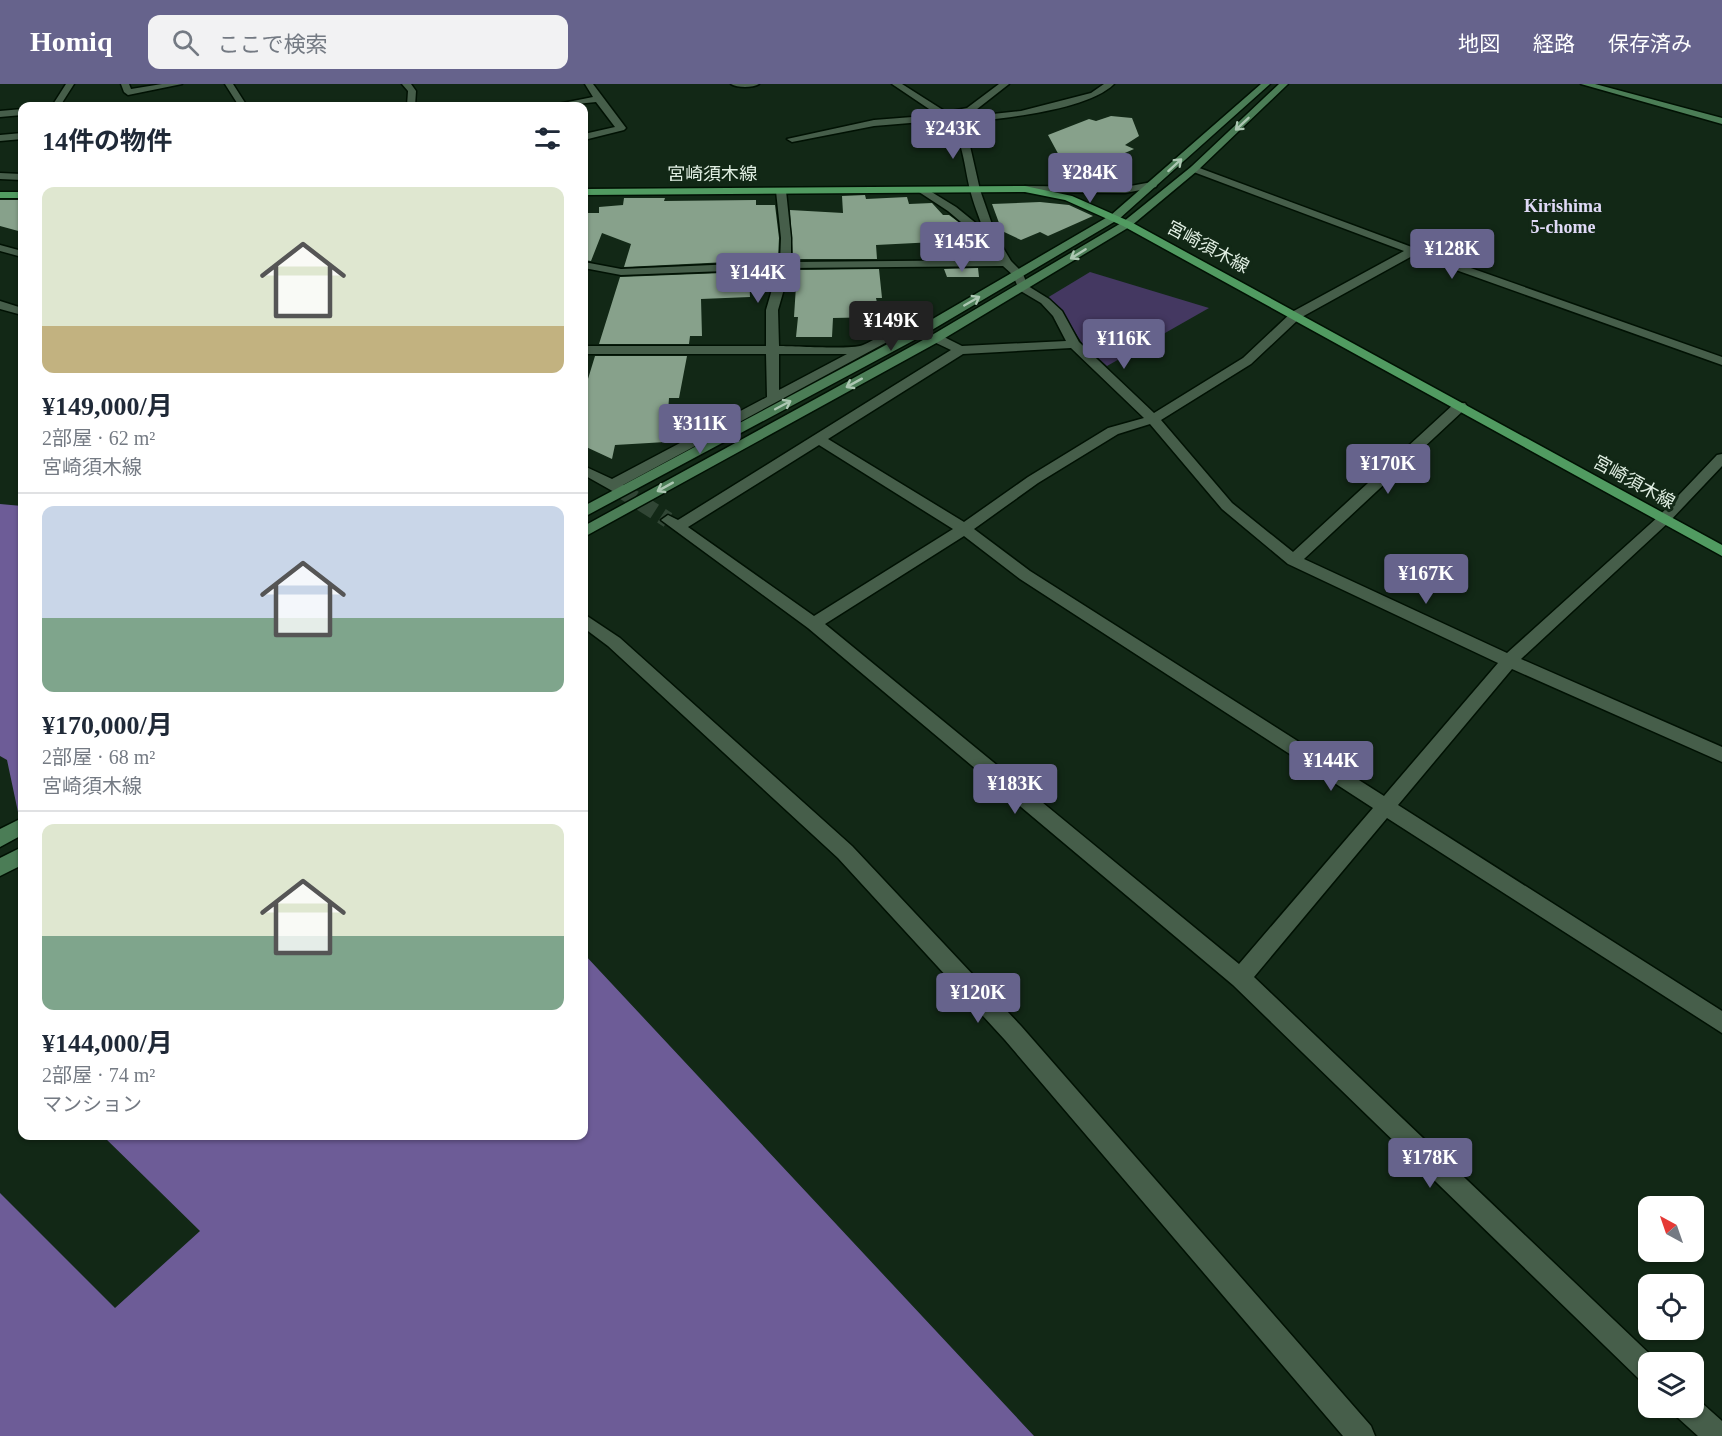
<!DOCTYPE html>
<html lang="ja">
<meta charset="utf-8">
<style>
:root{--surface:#fff;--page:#f2f2f3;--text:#1f2937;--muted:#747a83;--line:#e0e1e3;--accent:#66638c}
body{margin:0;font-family:"Times New Roman","Noto Sans JP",serif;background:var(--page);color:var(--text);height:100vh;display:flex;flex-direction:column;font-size:22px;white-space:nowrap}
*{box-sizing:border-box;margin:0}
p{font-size:20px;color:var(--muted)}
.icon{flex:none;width:33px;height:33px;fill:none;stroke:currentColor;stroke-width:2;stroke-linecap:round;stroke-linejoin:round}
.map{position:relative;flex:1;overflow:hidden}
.side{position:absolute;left:18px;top:18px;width:570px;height:1038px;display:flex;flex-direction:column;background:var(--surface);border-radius:12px;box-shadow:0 2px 4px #0004}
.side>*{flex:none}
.needle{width:39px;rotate:320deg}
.controls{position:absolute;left:1638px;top:1112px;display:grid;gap:12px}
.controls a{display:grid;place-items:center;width:66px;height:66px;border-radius:12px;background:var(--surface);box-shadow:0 2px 4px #0004;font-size:30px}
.price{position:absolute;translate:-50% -51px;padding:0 14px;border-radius:6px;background:var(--accent);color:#fff;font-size:20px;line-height:39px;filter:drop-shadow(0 2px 3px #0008)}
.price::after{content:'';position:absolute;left:50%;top:36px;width:18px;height:14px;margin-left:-9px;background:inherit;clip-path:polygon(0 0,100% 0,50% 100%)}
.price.selected{background:#222;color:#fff}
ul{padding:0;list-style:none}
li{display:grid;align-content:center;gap:12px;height:318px;padding:0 24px}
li+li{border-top:2px solid var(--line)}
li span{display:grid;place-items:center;height:186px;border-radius:12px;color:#555}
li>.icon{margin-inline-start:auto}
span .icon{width:108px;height:108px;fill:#fffc;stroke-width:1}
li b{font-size:26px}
h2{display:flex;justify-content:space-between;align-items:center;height:72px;padding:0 24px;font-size:26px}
header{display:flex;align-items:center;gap:36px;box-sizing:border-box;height:84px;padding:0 30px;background:var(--accent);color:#fff}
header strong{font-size:28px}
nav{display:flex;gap:33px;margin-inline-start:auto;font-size:21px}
.search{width:420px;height:54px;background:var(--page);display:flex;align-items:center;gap:15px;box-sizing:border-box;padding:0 21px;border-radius:12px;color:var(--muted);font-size:22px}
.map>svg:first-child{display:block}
.green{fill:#443861}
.water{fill:#6d5c97}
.building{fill:#87a18b}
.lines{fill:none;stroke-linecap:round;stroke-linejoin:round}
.street-tunnel{stroke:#314635;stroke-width:16;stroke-dasharray:16 8;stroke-linecap:butt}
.street-casing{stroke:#001103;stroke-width:3}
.secondary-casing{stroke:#001103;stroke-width:3}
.primary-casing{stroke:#001103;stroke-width:3}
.street{fill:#465e4a;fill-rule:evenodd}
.secondary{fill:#4b7d56;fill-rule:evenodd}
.primary{fill:#519b61;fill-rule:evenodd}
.oneway{stroke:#acc7b2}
.labels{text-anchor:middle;stroke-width:6;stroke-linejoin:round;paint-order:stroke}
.far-street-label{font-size:18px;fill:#e1efe3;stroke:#122816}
.far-neighbourhood-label{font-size:18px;font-weight:bold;fill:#e0daf7;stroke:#122816}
</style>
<header>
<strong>Homiq</strong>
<div class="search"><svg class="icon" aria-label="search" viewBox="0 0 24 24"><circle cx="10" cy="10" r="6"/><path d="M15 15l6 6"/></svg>ここで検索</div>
<nav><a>地図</a><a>経路</a><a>保存済み</a></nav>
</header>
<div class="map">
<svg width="1722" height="1352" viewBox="0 0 1722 1352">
<rect width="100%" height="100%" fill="#122816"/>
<path class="green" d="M 1090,188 L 1209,224 L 1107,282 L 1082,259 L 1065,233 L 1047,214 Z"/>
<path class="water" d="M 0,420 L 22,422 L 22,747 L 7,676 L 0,672 Z
M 584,870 L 1034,1352 L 0,1352 L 0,1109 L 115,1224 L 200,1147 L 103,1052 L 584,1052 Z"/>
<path class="building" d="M 1111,32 L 1132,34 L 1139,52 L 1125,61 L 1134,65 L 1118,72 L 1127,76 L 1104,84 L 1112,93 L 1095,100 L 1069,100 L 1059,76 L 1061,75 L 1048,51 L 1089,35 L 1096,37 Z
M 865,111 L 866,115 L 907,113 L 909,120 L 932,119 L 943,131 L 949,131 L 979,153 L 984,169 L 976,170 L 977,174 L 941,174 L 935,158 L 876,161 L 877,175 L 793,175 L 790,126 L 843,129 L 842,112 Z
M 624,114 L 665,114 L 664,117 L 756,116 L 756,121 L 775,121 L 779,154 L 778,175 L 749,174 L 749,177 L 624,183 L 631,160 L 602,149 L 591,177 L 584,176 L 584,129 L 599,129 L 599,123 L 623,121 Z
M 0,116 L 22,116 L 22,148 L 0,142 Z
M 1040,118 L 1069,121 L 1093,132 L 1048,152 L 1040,148 L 1021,156 L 1002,147 L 992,120 Z
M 978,184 L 979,193 L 947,193 L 944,185 Z
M 879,185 L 882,214 L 876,214 L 880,233 L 833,234 L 832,253 L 796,253 L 798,233 L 794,233 L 797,186 Z
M 749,188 L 750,213 L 701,215 L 702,252 L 690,252 L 689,260 L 599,260 L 620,193 Z
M 595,272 L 687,272 L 679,314 L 669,314 L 666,358 L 615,361 L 612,375 L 584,362 L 584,308 Z"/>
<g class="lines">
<path class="street-tunnel" d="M 621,406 L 668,436"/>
<g class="street-casing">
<path id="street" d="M 66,0 L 74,0 L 60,22 L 52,22 Z
M 121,0 L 129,0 L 131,5 L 162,0 L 182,0 L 128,11 L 124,8 Z
M 225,0 L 233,0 L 247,22 L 239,22 Z
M 402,0 L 411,0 L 416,7 L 415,22 L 407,22 L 408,7 Z
M 585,0 L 593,0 L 626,44 L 624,46 L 584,56 L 584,50 L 615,43 L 596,18 L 557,22 L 558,20 L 593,13 Z
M 731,0 L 759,0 C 753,4 737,4 731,0 Z
M 892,0 L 902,0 L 946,28 L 967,24 L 999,0 L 1009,0 L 972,29 L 950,31 L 956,34 L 1021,27 L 1091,9 L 1104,0 L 1114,0 C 1087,27 998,35 960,39 L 970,62 L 980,106 L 996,152 L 1011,177 L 1022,188 L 1028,202 L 1049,215 L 1062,227 L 1079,258 L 1154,329 L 1243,274 L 1292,228 L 1404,167 L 1191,87 L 1191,83 L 1194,82 L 1417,165 L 1722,273 L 1722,281 L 1414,171 L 1300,234 L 1251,280 L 1161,336 L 1232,419 L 1293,468 L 1455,319 L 1465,319 L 1467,322 L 1465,325 L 1304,475 L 1507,569 L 1659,432 L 1717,371 L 1722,370 L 1722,382 L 1669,438 L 1521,575 L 1722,663 L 1722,678 L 1512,585 L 1398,721 L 1722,927 L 1722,949 L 1387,734 L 1254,893 L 1657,1277 L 1648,1278 L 1648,1299 L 1639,1295 L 1233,901 L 808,544 L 661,436 L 668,431 L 678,436 L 951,266 L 932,257 L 932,251 L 940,251 L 962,262 L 1066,257 L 1053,232 L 1041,219 L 1019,206 L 1013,191 L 1003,182 L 790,184 L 778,226 L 779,262 C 795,262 851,266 863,261 C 881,254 903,232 922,250 L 916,254 L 900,251 L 623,401 L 628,406 L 626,409 L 616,409 L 584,391 L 584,382 L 612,395 L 767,313 L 766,270 L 584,270 L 584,262 L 766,262 L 766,226 L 778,185 L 621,191 L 584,184 L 584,178 L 621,185 L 780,178 L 781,154 L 776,107 L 781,104 L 786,107 L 791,154 L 791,178 L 999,176 L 987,154 L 974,149 L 948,127 L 916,106 L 925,104 L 956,123 L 983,145 C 979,132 973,119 970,105 C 965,88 962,46 946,36 L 874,42 L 792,58 L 787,55 L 874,36 L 938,31 ZM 1071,264 L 1144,334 L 1108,344 L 1028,393 L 964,438 L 828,355 L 963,270 ZM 779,270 L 847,270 L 779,306 ZM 1150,340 L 1222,425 L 1288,480 L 1498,579 L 1384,712 L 1030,487 L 974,445 L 1038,399 L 1118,350 ZM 819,361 L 953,445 L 814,532 L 688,443 ZM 964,452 L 1020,495 L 1373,724 L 1239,880 L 825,540 Z
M 22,25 L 22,31 L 0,33 L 0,27 Z
M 22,49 L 22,55 L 0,57 L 0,51 Z
M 0,89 L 22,90 L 22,96 L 0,95 Z
M 1152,98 L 1157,101 L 1156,103 L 1125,109 L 1025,108 L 1020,105 L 1025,102 L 1125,103 Z
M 0,161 L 22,167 L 22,173 L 0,167 Z
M 0,217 L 22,224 L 22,231 L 0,225 Z
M 584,530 L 620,554 L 852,762 L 1021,942 L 1371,1342 L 1375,1352 L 1343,1352 L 1005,956 L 838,774 L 608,562 L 584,544 Z
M 1694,1312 L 1722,1337 L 1722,1352 L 1698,1352 L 1677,1333 L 1674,1323 L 1694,1323 Z"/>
</g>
<g class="secondary-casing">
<path id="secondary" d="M 1261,0 L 1270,0 L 1119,135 L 920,253 L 584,433 L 584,422 L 912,247 L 1111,131 Z
M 1279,0 L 1288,0 L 1197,87 L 1131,142 L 940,257 L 584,453 L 584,442 L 932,251 L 1123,138 L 1191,83 Z
M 1581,0 L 1595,0 L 1722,34 L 1722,40 Z
M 22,734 L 22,751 L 0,763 L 0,745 Z
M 22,763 L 22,781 L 0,792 L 0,774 Z"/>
</g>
<g class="primary-casing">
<path id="primary" d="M 1025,102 L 1072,112 L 1131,138 L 1722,461 L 1722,472 L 1123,142 L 1065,116 L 1025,108 L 584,111 L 584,105 Z
M 0,108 L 22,108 L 22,114 L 0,114 Z"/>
</g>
<use href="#street" class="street"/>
<use href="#secondary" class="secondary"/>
<use href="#primary" class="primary"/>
</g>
<defs><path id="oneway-shaft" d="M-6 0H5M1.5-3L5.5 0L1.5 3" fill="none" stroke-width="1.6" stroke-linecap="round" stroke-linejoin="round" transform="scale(1.5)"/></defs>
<g class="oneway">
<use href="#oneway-shaft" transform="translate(1242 40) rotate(137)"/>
<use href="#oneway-shaft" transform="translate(1175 81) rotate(-42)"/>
<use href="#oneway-shaft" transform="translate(1078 170) rotate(148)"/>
<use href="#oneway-shaft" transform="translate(972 217) rotate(-30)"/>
<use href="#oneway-shaft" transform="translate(854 299) rotate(151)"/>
<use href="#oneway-shaft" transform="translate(783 321) rotate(-28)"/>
<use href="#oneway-shaft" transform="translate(665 403) rotate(151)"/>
</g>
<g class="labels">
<g class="far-street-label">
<text x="712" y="96">宮崎須木線</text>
<text transform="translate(1208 163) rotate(28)" y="6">宮崎須木線</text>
<text transform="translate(1634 398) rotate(29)" y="6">宮崎須木線</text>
</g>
<g class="far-neighbourhood-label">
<text x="1563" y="128">Kirishima<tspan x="1563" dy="21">5-chome</tspan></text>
</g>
</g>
</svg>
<div class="controls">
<a><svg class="needle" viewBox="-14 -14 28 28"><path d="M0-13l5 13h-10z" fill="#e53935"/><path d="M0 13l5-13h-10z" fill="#747a83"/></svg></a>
<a><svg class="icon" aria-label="locate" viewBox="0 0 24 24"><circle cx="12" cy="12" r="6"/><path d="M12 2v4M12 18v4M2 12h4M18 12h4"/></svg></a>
<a><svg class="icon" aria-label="layers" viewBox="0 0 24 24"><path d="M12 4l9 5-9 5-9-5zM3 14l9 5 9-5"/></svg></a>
</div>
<b class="price" style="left:953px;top:76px">¥243K</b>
<b class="price" style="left:1090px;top:120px">¥284K</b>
<b class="price" style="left:962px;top:189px">¥145K</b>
<b class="price" style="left:1452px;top:196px">¥128K</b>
<b class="price" style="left:758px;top:220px">¥144K</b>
<b class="price selected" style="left:891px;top:268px">¥149K</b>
<b class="price" style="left:1124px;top:286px">¥116K</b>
<b class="price" style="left:700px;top:371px">¥311K</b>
<b class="price" style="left:1388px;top:411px">¥170K</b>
<b class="price" style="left:1426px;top:521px">¥167K</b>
<b class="price" style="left:1331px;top:708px">¥144K</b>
<b class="price" style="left:1015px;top:731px">¥183K</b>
<b class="price" style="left:978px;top:940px">¥120K</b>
<b class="price" style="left:1430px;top:1105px">¥178K</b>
<section class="side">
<h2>14件の物件<svg class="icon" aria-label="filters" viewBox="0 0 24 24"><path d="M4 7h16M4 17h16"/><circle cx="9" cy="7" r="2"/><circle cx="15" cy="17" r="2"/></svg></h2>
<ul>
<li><span style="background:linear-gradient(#dfe7d0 75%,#c2b280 0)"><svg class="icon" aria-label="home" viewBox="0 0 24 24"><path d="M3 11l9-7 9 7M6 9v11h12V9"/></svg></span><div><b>¥149,000/月</b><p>2部屋 · 62 m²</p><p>宮崎須木線</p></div></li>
<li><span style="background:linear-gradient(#c9d6e8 60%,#7fa58c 0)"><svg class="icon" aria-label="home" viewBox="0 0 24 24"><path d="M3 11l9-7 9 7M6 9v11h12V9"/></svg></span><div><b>¥170,000/月</b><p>2部屋 · 68 m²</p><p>宮崎須木線</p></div></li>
<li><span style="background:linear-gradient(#dfe7d0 60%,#7fa58c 0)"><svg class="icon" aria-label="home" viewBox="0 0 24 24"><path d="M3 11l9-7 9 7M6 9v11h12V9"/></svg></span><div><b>¥144,000/月</b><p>2部屋 · 74 m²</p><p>マンション</p></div></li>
</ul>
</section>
</div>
